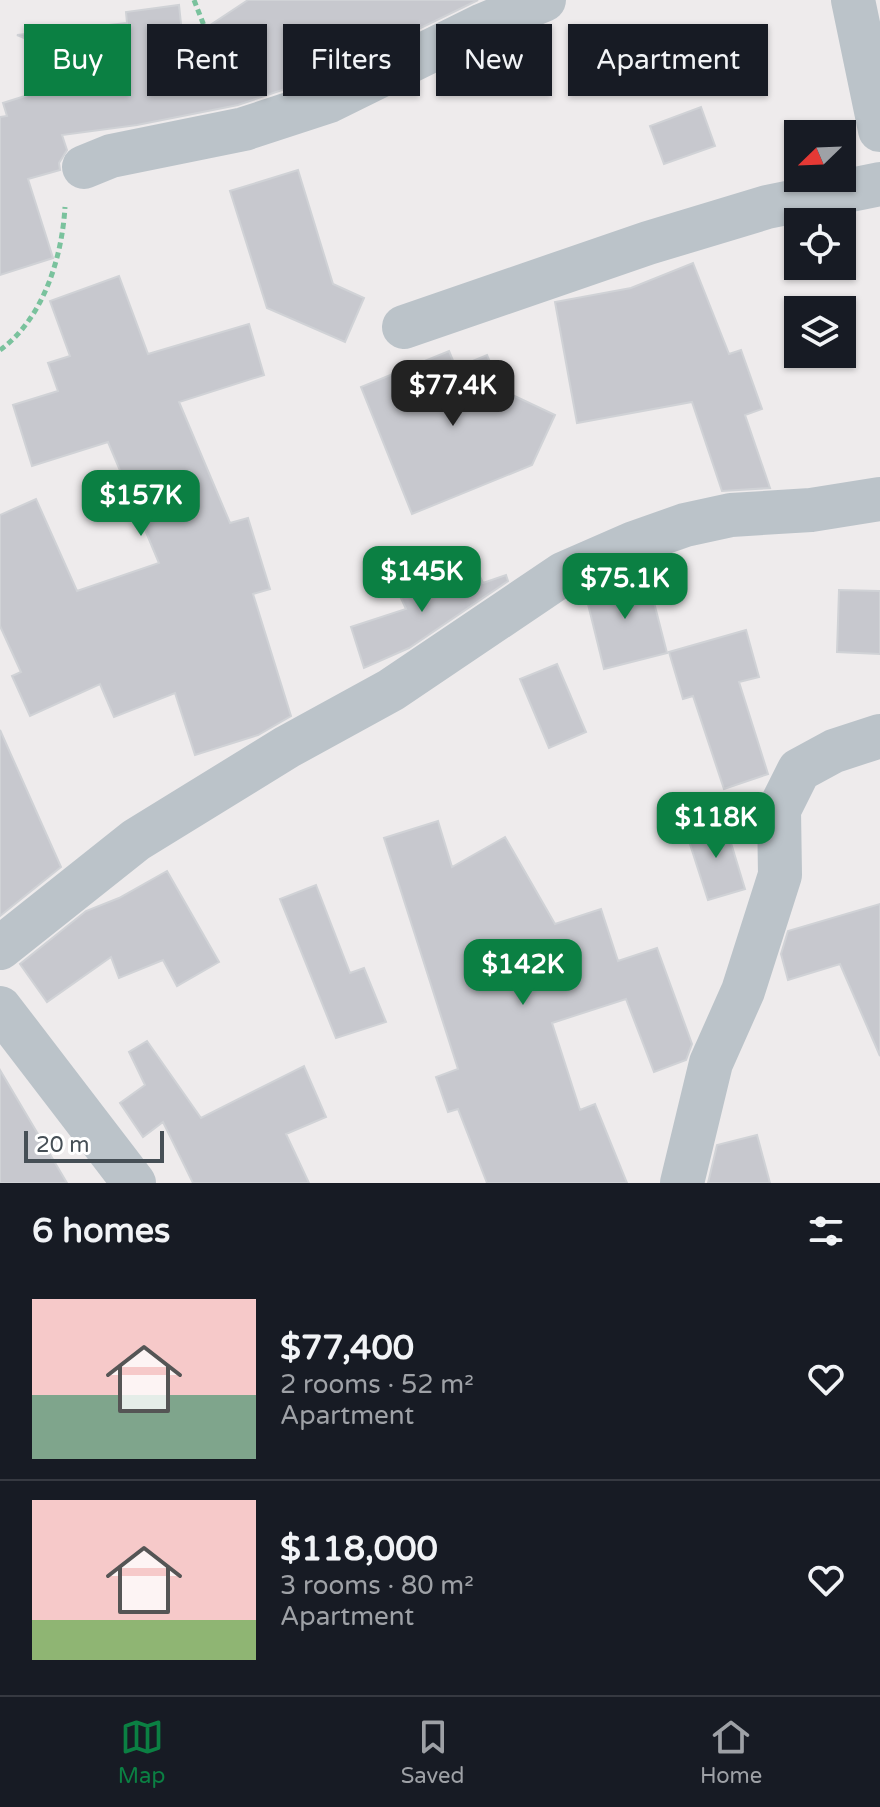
<!DOCTYPE html>
<meta charset="utf-8">
<style>
:root{--surface:#171b24;--page:#242831;--text:#f1f3f6;--muted:#9ea1a6;--line:#363941;--accent:#0b8043}
body{margin:0;font-family:"Varela Round",sans-serif;background:var(--page);color:var(--text);height:100vh;display:flex;flex-direction:column;font-size:30px;white-space:nowrap}
*{box-sizing:border-box;margin:0}
p{font-size:26px;color:var(--muted)}
.icon{flex:none;width:44px;height:44px;fill:none;stroke:currentColor;stroke-width:2;stroke-linecap:round;stroke-linejoin:round}
.map{position:relative;height:1183px;overflow:hidden}
.details{display:flex;flex-direction:column;background:var(--surface);flex:1}
.details>*{flex:none}
.hud{position:absolute;left:24px;top:24px;width:832px;height:72px;display:flex;gap:16px}
.needle{width:52px;rotate:247deg}
.buttons{position:absolute;left:784px;top:120px;display:grid;gap:16px}
.buttons a{display:grid;place-items:center;width:72px;height:72px;border-radius:0px;background:var(--surface);box-shadow:0 2px 6px #0004;font-size:40px}
.scale{position:absolute;left:24px;bottom:20px;width:140px;box-sizing:border-box;padding-left:8px;border:4px solid #464f56;border-top:0;font-size:22px;line-height:28px;white-space:nowrap;color:#464f56;-webkit-text-stroke:6px #fff;paint-order:stroke}
.price{position:absolute;translate:-50% -68px;padding:0 18px;border-radius:16px;background:var(--accent);color:#fff;font-size:26px;line-height:52px;filter:drop-shadow(0 2px 4px #0008)}
.price::after{content:'';position:absolute;left:50%;top:48px;width:24px;height:18px;margin-left:-12px;background:inherit;clip-path:polygon(0 0,100% 0,50% 100%)}
.price.active{background:#222;color:#fff}
ul{padding:0;list-style:none}
li{display:flex;align-items:center;gap:24px;height:200px;padding:0 32px}
li+li{border-top:2px solid var(--line)}
li span{display:grid;place-items:center;flex:none;width:224px;height:160px;border-radius:0px;color:#555}
li>.icon{margin-inline-start:auto}
span .icon{width:96px;height:96px;fill:#fffc;stroke-width:1}
li b{font-size:34px}
h2{display:flex;justify-content:space-between;align-items:center;height:96px;padding:0 32px;font-size:34px}
.pill{padding:0 28px;border-radius:0px;background:var(--surface);box-shadow:0 2px 6px #0004;font-size:28px;line-height:72px}
.pill.active{background:var(--accent);color:#fff}
.dock{display:flex;justify-content:space-around;align-items:center;height:112px;border-top:2px solid var(--line);background:var(--surface);font-size:22px;color:var(--muted)}
.dock a{display:grid;justify-items:center;gap:4px}
.dock .active{color:var(--accent)}
.map>svg:first-child{display:block}
.building{fill:#c7c8ce;stroke:#d0d2d6;stroke-width:2}
.lines{fill:none;stroke-linecap:round;stroke-linejoin:round}
.path{stroke:#7ac29d;stroke-width:5;stroke-dasharray:6 4;stroke-linecap:butt}
.minor{stroke:#bbc3c9;stroke-width:44}
</style>
<div class="map">
<svg width="880" height="1183" viewBox="0 0 880 1183">
<rect width="100%" height="100%" fill="#eeebec"/>
<path class="building" d="M 248,0 L 478,0 L 386,45 L 378,28 L 304,59 L 313,73 L 291,87 L 238,105 L 137,125 L 62,135 L 67,150 L 59,163 L 60,170 L 28,179 L 53,258 L 0,275 L 0,117 L 7,116 L 3,103 L 104,71 L 17,35 L 127,23 L 126,12 L 179,5 L 183,43 Z
M 701,107 L 715,146 L 664,164 L 650,126 Z
M 298,170 L 333,284 L 364,298 L 345,342 L 267,308 L 230,191 Z
M 693,263 L 729,354 L 741,350 L 762,409 L 745,415 L 770,488 L 722,491 L 692,402 L 577,423 L 555,302 L 631,288 Z
M 119,276 L 148,354 L 249,324 L 264,375 L 179,402 L 230,523 L 248,518 L 270,589 L 253,594 L 291,716 L 258,735 L 195,755 L 175,693 L 114,717 L 100,684 L 30,716 L 12,676 L 21,672 L 0,626 L 0,515 L 36,499 L 77,591 L 159,563 L 108,442 L 32,466 L 13,405 L 58,391 L 48,363 L 70,356 L 50,301 Z
M 449,351 L 456,368 L 487,355 L 502,390 L 555,415 L 532,465 L 412,514 L 361,387 Z
M 473,562 L 483,583 L 506,575 L 508,581 L 409,648 L 364,668 L 351,627 L 406,609 L 400,596 Z
M 634,570 L 637,582 L 648,579 L 667,653 L 604,669 L 585,592 Z
M 839,590 L 880,591 L 880,654 L 837,652 Z
M 746,630 L 759,677 L 739,682 L 768,774 L 724,789 L 693,696 L 683,699 L 669,652 Z
M 557,664 L 586,732 L 549,748 L 520,679 Z
M 0,730 L 61,867 L 0,916 Z
M 724,820 L 745,889 L 708,900 L 686,832 Z
M 438,821 L 452,867 L 505,837 L 555,924 L 601,909 L 618,961 L 657,948 L 692,1044 L 686,1060 L 654,1072 L 626,999 L 552,1023 L 580,1110 L 595,1104 L 627,1183 L 487,1183 L 458,1109 L 448,1112 L 436,1077 L 458,1069 L 384,838 Z
M 167,871 L 219,962 L 177,986 L 163,960 L 119,978 L 111,957 L 47,1002 L 20,964 L 86,911 L 119,898 Z
M 316,885 L 350,973 L 364,968 L 386,1022 L 336,1038 L 280,899 Z
M 880,904 L 880,1056 L 840,964 L 788,980 L 781,954 L 788,931 Z
M 147,1041 L 201,1118 L 304,1066 L 326,1117 L 286,1134 L 309,1183 L 193,1183 L 163,1122 L 143,1137 L 120,1103 L 145,1085 L 129,1052 Z
M 0,1070 L 67,1183 L 0,1183 Z
M 757,1135 L 770,1183 L 708,1183 L 717,1145 Z"/>
<g class="lines">
<path class="path" d="M 194,0 L 228,87
M 0,350 C 43,319 62,258 65,207"/>
<path class="minor" d="M 853,0 L 880,130
M 84,167 L 111,156 L 244,129 L 329,101 L 483,25 L 544,0
M 404,327 L 648,243 L 767,207 L 880,184
M 0,948 L 136,840 L 287,747 L 391,690 L 563,574 L 634,543 L 685,525 L 731,515 L 811,510 L 880,499
M 0,1008 L 134,1183
M 682,1183 L 711,1063 L 743,991 L 780,875 L 779,810 L 799,770 L 834,751 L 880,736"/>
</g>
</svg>
<div class="buttons">
<a><svg class="needle" viewBox="-14 -14 28 28"><path d="M0-13l5 13h-10z" fill="#e53935"/><path d="M0 13l5-13h-10z" fill="#9ea1a6"/></svg></a>
<a><svg class="icon" aria-label="locate" viewBox="0 0 24 24"><circle cx="12" cy="12" r="6"/><path d="M12 2v4M12 18v4M2 12h4M18 12h4"/></svg></a>
<a><svg class="icon" aria-label="layers" viewBox="0 0 24 24"><path d="M12 4l9 5-9 5-9-5zM3 14l9 5 9-5"/></svg></a>
</div>
<div class="scale">20 m</div>
<b class="price active" style="left:453px;top:428px">$77.4K</b>
<b class="price" style="left:141px;top:538px">$157K</b>
<b class="price" style="left:422px;top:614px">$145K</b>
<b class="price" style="left:625px;top:621px">$75.1K</b>
<b class="price" style="left:716px;top:860px">$118K</b>
<b class="price" style="left:523px;top:1007px">$142K</b>
<div class="hud">
<a class="pill active">Buy</a>
<a class="pill">Rent</a>
<a class="pill">Filters</a>
<a class="pill">New</a>
<a class="pill">Apartment</a>
</div>
</div>
<section class="details">
<h2>6 homes<svg class="icon" aria-label="filters" viewBox="0 0 24 24"><path d="M4 7h16M4 17h16"/><circle cx="9" cy="7" r="2"/><circle cx="15" cy="17" r="2"/></svg></h2>
<ul>
<li><span style="background:linear-gradient(#f6c9c9 60%,#7fa58c 0)"><svg class="icon" aria-label="home" viewBox="0 0 24 24"><path d="M3 11l9-7 9 7M6 9v11h12V9"/></svg></span><div><b>$77,400</b><p>2 rooms · 52 m²</p><p>Apartment</p></div><svg class="icon" aria-label="heart" viewBox="0 0 24 24"><path d="M12 20l-8-8c-3-5 5-10 8-4 3-6 11-1 8 4z"/></svg></li>
<li><span style="background:linear-gradient(#f6c9c9 75%,#8fb573 0)"><svg class="icon" aria-label="home" viewBox="0 0 24 24"><path d="M3 11l9-7 9 7M6 9v11h12V9"/></svg></span><div><b>$118,000</b><p>3 rooms · 80 m²</p><p>Apartment</p></div><svg class="icon" aria-label="heart" viewBox="0 0 24 24"><path d="M12 20l-8-8c-3-5 5-10 8-4 3-6 11-1 8 4z"/></svg></li>
</ul>
</section>
<nav class="dock">
<a class="active"><svg class="icon" aria-label="map" viewBox="0 0 24 24"><path d="M3 6l6-2 6 2 6-2v14l-6 2-6-2-6 2zM9 4v14M15 6v14"/></svg>Map</a>
<a><svg class="icon" aria-label="saved" viewBox="0 0 24 24"><path d="M7 4h10v16l-5-4-5 4z"/></svg>Saved</a>
<a><svg class="icon" aria-label="home" viewBox="0 0 24 24"><path d="M3 11l9-7 9 7M6 9v11h12V9"/></svg>Home</a>
</nav>
